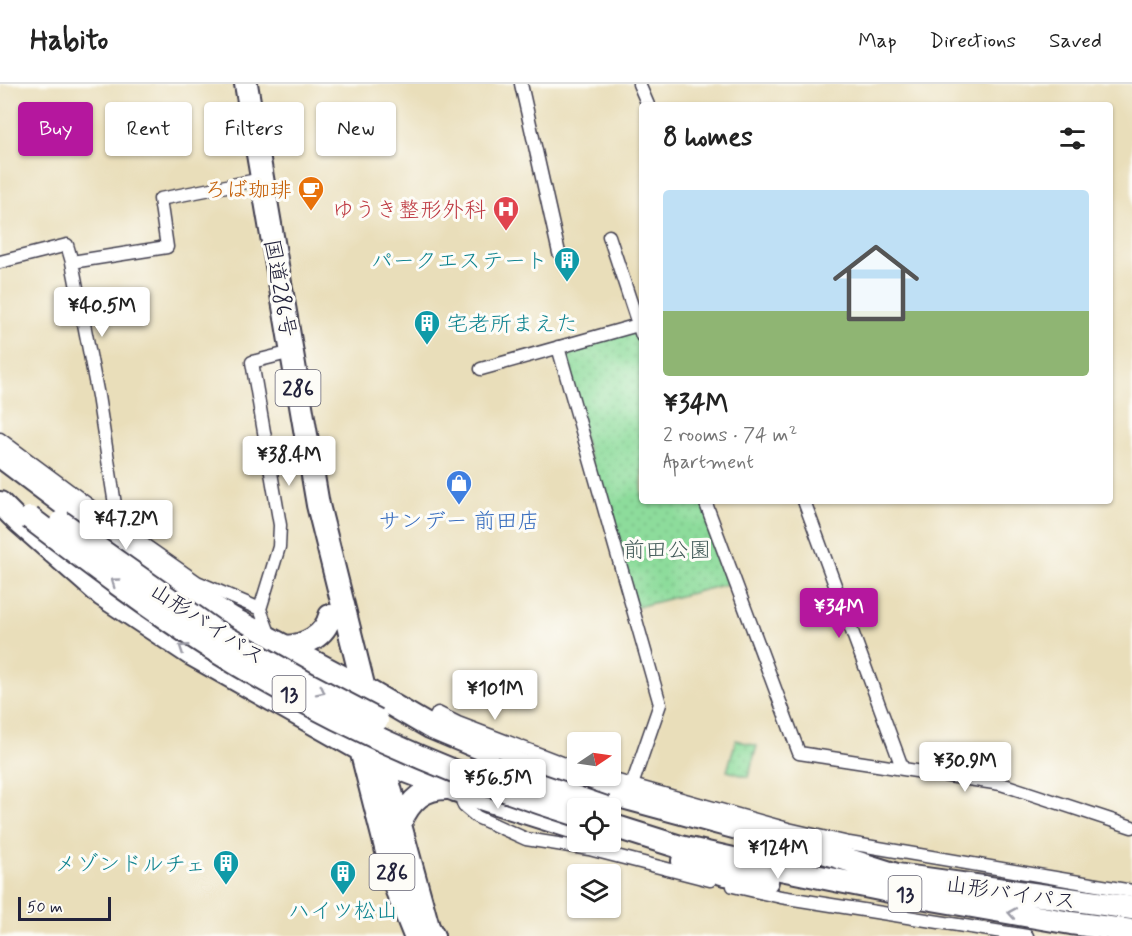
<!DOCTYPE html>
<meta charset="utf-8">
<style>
:root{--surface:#fff;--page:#f6f6f6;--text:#222;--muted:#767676;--line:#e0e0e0;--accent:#b5179e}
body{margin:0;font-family:Mynerve,"Klee One",sans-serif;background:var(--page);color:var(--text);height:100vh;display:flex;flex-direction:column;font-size:22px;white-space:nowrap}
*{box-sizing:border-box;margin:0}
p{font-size:20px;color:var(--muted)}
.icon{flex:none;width:33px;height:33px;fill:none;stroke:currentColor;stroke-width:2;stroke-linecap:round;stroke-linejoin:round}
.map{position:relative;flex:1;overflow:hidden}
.drawer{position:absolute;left:639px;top:18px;width:474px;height:402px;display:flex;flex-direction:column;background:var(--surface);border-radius:6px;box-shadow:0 2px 4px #0004}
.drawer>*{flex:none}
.hud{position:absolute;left:18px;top:18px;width:531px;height:54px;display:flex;gap:12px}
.needle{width:39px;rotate:77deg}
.tools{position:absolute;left:567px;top:648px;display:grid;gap:12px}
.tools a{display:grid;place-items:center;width:54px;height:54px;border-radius:6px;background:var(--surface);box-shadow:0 2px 4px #0004;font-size:30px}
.scale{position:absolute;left:18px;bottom:15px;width:93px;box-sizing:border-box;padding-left:6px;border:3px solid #22223b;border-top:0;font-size:16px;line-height:21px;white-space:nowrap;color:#22223b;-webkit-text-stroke:4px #fdfcf7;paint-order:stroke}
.price{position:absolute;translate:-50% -51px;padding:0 14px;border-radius:6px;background:#fff;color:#222;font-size:20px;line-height:39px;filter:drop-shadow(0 2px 3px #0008)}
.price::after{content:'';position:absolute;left:50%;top:36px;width:18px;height:14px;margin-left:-9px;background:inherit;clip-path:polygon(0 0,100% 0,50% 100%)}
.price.current{background:var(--accent);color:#fff}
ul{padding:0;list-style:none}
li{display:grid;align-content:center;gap:12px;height:318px;padding:0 24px}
li span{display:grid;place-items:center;height:186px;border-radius:6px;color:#555}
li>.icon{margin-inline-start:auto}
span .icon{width:108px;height:108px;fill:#fffc;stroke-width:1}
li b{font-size:26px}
h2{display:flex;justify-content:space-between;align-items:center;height:72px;padding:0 24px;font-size:26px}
.pill{padding:0 21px;border-radius:6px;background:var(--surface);box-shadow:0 2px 4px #0004;font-size:21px;line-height:54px}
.pill.current{background:var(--accent);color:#fff}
header{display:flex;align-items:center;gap:36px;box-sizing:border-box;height:84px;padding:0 30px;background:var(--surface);border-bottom:2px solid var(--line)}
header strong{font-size:28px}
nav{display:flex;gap:33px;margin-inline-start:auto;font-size:21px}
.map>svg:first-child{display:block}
.park{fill:url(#park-dots);stroke:#587f6b;stroke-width:1.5}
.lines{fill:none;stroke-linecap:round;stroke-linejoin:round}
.street-casing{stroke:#403e4e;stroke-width:15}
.highway-casing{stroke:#403e4e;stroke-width:26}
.street{stroke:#fff;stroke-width:12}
.highway{stroke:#fff;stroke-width:22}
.highway-bridge-casing{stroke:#403e4e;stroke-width:26;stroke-linecap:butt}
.highway-bridge{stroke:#fff;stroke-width:22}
.oneway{stroke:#9c9ca7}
.labels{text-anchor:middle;stroke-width:6;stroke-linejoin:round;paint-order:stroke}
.shield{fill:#fdfcf7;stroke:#646373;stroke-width:1.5}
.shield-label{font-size:21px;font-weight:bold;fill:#22223b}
.food-label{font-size:22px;fill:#c56008;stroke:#fdfcf7;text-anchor:end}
.health-label{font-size:22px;fill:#be3a42;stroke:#fdfcf7;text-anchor:end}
.culture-label{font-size:22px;fill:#0d838f;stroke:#fdfcf7;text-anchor:end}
.street-label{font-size:22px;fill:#22223b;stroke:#fdfcf7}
.shop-label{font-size:22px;fill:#366cbe;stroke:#fdfcf7}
.park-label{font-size:22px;fill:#425a58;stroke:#fdfcf7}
</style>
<header>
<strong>Habito</strong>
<nav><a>Map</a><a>Directions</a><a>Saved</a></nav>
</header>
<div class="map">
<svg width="1132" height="852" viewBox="0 0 1132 852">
<defs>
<pattern id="park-dots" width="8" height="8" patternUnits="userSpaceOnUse" patternTransform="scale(1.5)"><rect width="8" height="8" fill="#8ddc9b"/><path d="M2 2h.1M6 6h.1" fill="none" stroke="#79bc86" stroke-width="1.8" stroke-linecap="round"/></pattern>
</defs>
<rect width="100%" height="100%" fill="#fdfcf7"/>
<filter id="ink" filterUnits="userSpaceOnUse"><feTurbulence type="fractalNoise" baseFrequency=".0167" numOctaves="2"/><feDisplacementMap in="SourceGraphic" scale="12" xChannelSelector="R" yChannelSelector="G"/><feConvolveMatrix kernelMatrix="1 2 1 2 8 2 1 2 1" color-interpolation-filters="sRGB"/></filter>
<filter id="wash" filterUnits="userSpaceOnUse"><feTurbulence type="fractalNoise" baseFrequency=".008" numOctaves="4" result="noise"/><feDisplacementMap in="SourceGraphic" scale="24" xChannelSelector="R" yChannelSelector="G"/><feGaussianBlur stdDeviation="1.35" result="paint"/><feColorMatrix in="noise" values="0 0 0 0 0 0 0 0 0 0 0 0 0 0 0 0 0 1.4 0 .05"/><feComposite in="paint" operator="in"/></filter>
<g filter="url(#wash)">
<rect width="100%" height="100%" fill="#e9deba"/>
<path class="park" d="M 638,241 L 642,252 L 642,417 L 704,417 L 735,498 L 633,524 L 558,264 Z
M 736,656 L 757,662 L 748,693 L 727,687 Z"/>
</g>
<g filter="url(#ink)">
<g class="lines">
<g class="street-casing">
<path id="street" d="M 521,0 L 559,169
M 639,0 L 648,21
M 609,152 L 642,252
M 0,178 L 67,161 L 72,178 L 98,312 L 116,427 L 113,439
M 72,178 L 167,163 L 160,115 L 252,97
M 558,263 L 660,620 L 632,701
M 481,285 L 638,241
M 0,355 L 113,439 L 197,498 L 260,525 L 270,552
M 705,417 L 799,669 L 1001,700 L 1132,743
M 804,417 L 902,683
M 260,525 L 279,463 L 280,441 L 252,278 L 280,271
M 430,643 L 438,629 L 458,639 L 578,685
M 600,692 L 788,745 L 849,759 L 1132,807
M 459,707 L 464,722 L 477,733 L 526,755 L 589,765 L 710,796
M 733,802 L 781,813 L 1027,852"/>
</g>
<g class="highway-casing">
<path id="highway" d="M 246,0 L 318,421 L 366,613
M 0,372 L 133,472 L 233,535 L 363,604 L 430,643 L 521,681 L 611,710 L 804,762 L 903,793
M 0,419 L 19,438 L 102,511 L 191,570 L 361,666 L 406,687 L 455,706 L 578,745
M 285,563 C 305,562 325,552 330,532
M 359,658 L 397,807 L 415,852
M 380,668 L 428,843 L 433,852
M 400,739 C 410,716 424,703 449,704
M 610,741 L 680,763 L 751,779 L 909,811 L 1071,839 L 1132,847
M 683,777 L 725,790 L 767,797
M 890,790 L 1132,824"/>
</g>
<use href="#street" class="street"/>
<use href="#highway" class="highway"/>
<g class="highway-bridge-casing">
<path id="highway-bridge" d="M 30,434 C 89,479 148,524 211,564 C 324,635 450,691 578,731
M 61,438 L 213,546 L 308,600 L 377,636
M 493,685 L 606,724"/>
</g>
<use href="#highway-bridge" class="highway-bridge"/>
</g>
<defs><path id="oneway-chevron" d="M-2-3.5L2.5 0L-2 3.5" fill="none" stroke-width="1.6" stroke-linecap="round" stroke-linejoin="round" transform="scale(1.5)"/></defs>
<g class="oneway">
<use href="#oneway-chevron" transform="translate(115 498) rotate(-144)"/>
<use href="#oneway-chevron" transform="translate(183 564) rotate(-147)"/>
<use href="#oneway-chevron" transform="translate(321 607) rotate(27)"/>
<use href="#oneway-chevron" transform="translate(1012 829) rotate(-170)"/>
</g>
</g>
<defs>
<g id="cafe-pin" transform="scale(1.35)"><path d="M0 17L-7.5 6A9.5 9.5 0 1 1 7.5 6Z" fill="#e8710a" stroke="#fdfcf7"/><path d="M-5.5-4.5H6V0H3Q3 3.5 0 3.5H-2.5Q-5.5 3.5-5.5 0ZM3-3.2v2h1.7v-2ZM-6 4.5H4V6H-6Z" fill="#fff"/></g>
<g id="hospital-pin" transform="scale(1.35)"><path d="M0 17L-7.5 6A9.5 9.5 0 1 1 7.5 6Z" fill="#e0444e" stroke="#fdfcf7"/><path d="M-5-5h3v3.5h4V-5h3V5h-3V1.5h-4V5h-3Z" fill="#fff"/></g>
<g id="building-pin" transform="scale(1.35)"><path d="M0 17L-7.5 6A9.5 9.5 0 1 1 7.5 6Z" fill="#0f9aa8" stroke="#fdfcf7"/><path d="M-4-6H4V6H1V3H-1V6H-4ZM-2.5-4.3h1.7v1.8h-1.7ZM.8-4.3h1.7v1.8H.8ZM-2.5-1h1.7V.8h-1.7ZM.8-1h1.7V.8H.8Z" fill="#fff"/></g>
<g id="shop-pin" transform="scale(1.35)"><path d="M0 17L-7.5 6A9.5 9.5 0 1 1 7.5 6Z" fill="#3f7fe0" stroke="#fdfcf7"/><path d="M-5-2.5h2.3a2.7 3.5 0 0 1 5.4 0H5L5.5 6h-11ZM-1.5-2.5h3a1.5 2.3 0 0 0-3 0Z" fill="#fff"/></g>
</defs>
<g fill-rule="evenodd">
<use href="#cafe-pin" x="311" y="105"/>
<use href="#hospital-pin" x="506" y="125"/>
<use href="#building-pin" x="567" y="176"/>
<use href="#building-pin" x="427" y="239"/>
<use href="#shop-pin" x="459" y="399"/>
<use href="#building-pin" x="226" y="779"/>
<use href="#building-pin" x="343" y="789"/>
</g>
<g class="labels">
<g class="shield">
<rect x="275.5" y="286" width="45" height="36" rx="4.5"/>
<rect x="272.5" y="592" width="33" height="36" rx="4.5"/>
<rect x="369.5" y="770" width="45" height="36" rx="4.5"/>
<rect x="888.5" y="792" width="33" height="36" rx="4.5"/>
</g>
<g class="shield-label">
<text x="298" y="311">286</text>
<text x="289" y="617">13</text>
<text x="392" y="795">286</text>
<text x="905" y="817">13</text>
</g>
<g class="food-label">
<text x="292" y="113">ろば珈琲</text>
</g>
<g class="health-label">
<text x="486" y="133">ゆうき整形外科</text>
</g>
<g class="culture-label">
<text x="548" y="184">パークエステート</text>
<text x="446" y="247" text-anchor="start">宅老所まえた</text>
<text x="206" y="787">メゾンドルチェ</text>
<text x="343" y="834" text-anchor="middle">ハイツ松山</text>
</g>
<g class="street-label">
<text transform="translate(281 204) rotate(80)" y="8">国道286号</text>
<text transform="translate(208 539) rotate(33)" y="8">山形バイパス</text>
<text transform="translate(1011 808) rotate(8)" y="8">山形バイパス</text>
</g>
<g class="shop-label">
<text x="459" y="444">サンデー 前田店</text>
</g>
<g class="park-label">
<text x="667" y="473">前田公園</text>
</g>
</g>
</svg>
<div class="tools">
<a><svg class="needle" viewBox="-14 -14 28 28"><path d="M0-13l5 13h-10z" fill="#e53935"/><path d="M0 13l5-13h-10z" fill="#767676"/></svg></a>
<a><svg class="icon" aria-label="locate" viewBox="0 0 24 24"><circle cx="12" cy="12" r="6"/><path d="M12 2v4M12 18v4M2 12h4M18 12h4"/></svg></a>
<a><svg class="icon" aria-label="layers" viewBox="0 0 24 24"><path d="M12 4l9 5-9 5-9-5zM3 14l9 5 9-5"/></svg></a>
</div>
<div class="scale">50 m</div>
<b class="price" style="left:102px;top:254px">¥40.5M</b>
<b class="price" style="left:289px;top:403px">¥38.4M</b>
<b class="price" style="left:126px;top:467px">¥47.2M</b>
<b class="price current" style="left:839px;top:555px">¥34M</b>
<b class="price" style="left:495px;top:637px">¥101M</b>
<b class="price" style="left:965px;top:709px">¥30.9M</b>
<b class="price" style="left:498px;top:726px">¥56.5M</b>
<b class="price" style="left:778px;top:796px">¥124M</b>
<div class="hud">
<a class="pill current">Buy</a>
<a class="pill">Rent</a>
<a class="pill">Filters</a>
<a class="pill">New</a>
</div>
<section class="drawer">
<h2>8 homes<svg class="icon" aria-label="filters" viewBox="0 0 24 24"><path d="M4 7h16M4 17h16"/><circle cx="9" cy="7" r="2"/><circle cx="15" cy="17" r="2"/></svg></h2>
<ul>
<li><span style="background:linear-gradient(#bfe0f5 65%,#8fb573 0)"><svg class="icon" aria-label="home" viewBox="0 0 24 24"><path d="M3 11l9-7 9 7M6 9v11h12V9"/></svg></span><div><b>¥34M</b><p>2 rooms · 74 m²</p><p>Apartment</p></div></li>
</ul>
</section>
</div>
